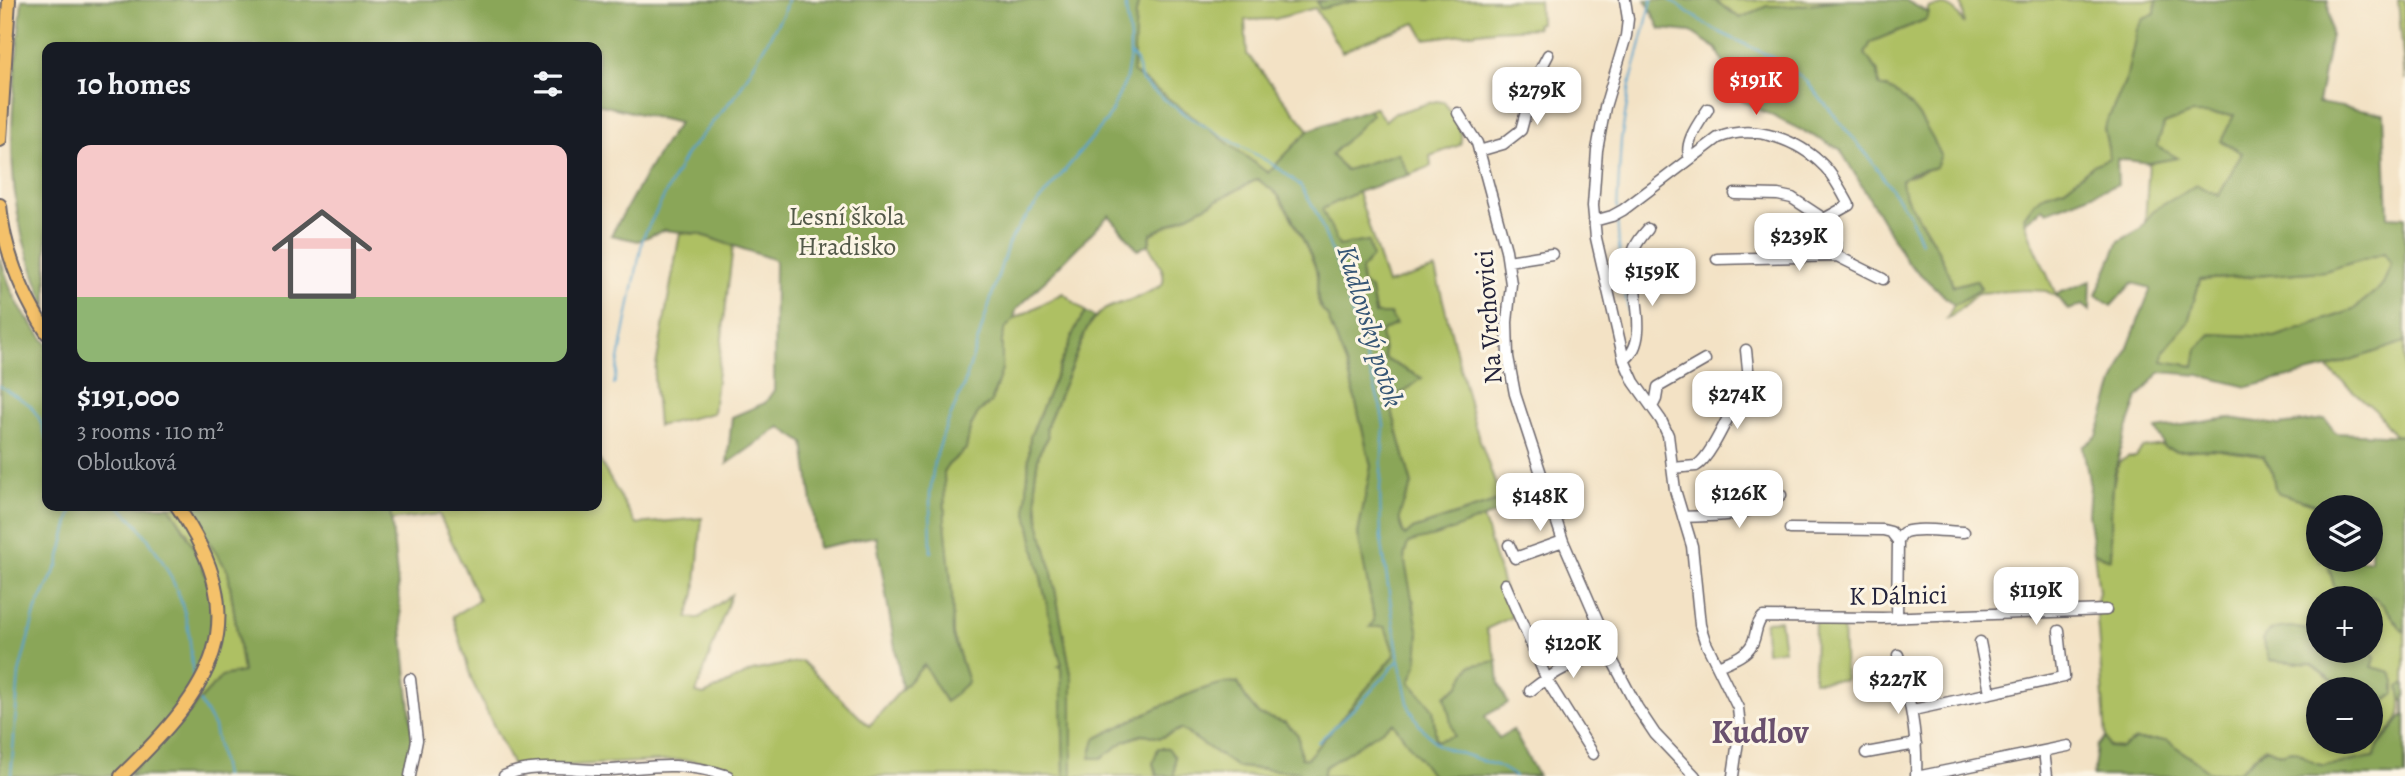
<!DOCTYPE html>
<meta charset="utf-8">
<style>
:root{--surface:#171b24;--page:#20242c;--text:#f1f3f6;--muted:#9ea1a6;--line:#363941;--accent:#d93025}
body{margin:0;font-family:Alegreya,serif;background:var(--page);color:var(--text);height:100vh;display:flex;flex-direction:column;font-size:26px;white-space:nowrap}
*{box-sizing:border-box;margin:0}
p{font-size:23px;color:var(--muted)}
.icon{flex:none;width:38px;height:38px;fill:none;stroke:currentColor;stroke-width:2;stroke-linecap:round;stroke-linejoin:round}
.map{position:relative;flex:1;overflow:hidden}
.sheet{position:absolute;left:42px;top:42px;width:560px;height:469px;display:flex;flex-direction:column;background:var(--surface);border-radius:14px;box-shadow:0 4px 10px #0003}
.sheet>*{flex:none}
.tools{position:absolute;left:2306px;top:495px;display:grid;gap:14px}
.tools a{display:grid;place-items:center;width:77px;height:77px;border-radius:50%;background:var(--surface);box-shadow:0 4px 10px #0003;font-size:35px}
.price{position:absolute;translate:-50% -60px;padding:0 16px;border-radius:14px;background:#fff;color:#222;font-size:23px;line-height:46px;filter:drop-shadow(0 2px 4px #0008)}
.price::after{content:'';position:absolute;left:50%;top:42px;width:21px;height:16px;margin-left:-10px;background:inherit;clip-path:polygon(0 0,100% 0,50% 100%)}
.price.current{background:var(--accent);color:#fff}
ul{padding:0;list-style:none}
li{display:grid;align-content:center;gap:14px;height:371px;padding:0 35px}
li+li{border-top:2px solid var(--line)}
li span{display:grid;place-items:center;height:217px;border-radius:14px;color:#555}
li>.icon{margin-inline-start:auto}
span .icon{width:126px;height:126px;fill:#fffc;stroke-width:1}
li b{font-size:30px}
h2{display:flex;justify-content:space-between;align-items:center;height:84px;padding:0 35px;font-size:30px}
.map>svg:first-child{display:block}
.green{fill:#aec063;stroke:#68714f;stroke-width:2;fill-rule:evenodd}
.forest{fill:#8aa659;stroke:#56644a;stroke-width:2;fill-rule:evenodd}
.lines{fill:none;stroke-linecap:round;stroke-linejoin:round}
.stream{stroke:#55a3ce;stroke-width:2}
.minor-casing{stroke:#6b656b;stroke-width:13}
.major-casing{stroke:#6b656b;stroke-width:16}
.minor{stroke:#fff;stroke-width:10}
.major{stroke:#f4c16b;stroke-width:12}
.labels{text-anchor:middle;stroke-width:6;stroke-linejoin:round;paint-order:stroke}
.park-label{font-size:26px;fill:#535949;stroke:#fcf5e5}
.street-label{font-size:26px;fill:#22223b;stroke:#fcf5e5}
.water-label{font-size:28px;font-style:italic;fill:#365676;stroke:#fcf5e5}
.district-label{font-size:33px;font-weight:bold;fill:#69506e;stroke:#fcf5e5}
</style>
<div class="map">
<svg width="2405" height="776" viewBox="0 0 2405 776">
<rect width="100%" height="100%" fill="#fcf5e5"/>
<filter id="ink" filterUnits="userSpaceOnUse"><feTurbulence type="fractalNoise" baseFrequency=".0143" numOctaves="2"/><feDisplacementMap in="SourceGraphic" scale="14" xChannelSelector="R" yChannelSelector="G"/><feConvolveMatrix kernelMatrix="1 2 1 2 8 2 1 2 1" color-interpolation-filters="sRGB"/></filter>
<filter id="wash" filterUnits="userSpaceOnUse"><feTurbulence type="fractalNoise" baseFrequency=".00686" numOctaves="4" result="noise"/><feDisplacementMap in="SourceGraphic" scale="28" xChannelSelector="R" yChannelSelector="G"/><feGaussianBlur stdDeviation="1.57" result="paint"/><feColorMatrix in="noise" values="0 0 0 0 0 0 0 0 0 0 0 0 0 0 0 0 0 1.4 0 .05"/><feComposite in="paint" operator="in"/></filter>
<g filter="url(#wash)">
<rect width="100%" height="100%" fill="#f3e2c5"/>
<path class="green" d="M 1139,0 L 1539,0 L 1540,23 L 1536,24 L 1537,28 L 1494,30 L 1425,39 L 1416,23 L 1366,41 L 1342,52 L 1315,8 L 1275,19 L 1245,20 L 1247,54 L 1309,130 L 1268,173 L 1132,72 L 1136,13 Z
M 1714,0 L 1839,0 L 1795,6 L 1767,6 L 1740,18 Z
M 1961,0 L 2156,0 L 2155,14 L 2138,29 L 2126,80 L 2104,128 L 2110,158 L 2095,164 L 2065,188 L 2043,195 L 2035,202 L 2024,217 L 2030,236 L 2057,297 L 2046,291 L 2025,290 L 1978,293 L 1952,316 L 1947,318 L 1954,305 L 1981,288 L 1976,280 L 1953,286 C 1947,265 1935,244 1924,225 C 1915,211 1903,198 1902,181 L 1905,177 L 1936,167 C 1929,119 1919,110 1879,86 L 1878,72 L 1865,54 L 1871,42 L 1927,19 L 1928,8 C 1947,1 1956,9 1964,24 Z
M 2398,0 L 2405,0 L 2405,80 Z
M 1436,101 L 1444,102 C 1453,116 1465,127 1460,145 L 1430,156 L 1431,166 L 1409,175 L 1398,153 L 1346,171 L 1331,155 L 1371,115 L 1369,109 L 1375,107 L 1385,121 L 1393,114 Z
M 2191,114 L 2235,114 L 2242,153 L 2218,197 L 2197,185 L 2145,222 L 2149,163 L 2177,158 L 2156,146 L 2164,124 Z
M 1258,179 C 1264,185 1270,187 1275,193 C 1284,200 1313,258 1316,270 C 1320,286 1312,302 1327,315 L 1348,369 L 1371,466 L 1358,534 L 1373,612 L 1374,621 L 1371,626 L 1385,626 L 1395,655 L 1307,759 L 1301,759 L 1298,735 L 1286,723 L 1259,715 L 1246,699 L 1238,683 C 1212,677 1122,725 1095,739 L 1092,749 L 1101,758 L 1125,741 L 1145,734 L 1160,738 L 1181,729 L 1237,767 L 1300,772 L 1298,776 L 1174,776 L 1175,757 L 1158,749 L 1153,764 L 1158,776 L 1072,776 L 1072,679 L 1051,568 L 1039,522 L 1035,476 L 1039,453 L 1048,438 L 1046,428 L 1086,330 C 1102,305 1111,307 1136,298 C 1145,295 1154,289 1162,285 C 1168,272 1155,258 1149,246 L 1151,234 Z
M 1358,192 L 1387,284 L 1435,269 L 1475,426 L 1501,500 L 1413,529 L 1405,537 L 1398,515 L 1412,485 L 1388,396 L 1405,392 L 1385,360 L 1371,290 L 1362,283 L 1361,270 L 1339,246 L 1321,209 Z
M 680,233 L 699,234 L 733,246 L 713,413 L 658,426 L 654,377 Z
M 2384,253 L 2391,264 L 2383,285 L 2353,310 L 2275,337 L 2211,334 L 2194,366 L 2163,362 L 2164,351 L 2188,322 L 2200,280 L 2325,271 Z
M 1063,293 L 1086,312 L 1077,325 L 1030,437 L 1026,508 L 1054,638 L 1062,664 L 1064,776 L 750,776 L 716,763 L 682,760 L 514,768 L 472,681 L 453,616 L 479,600 L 439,514 L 391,520 L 390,506 L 597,506 L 597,456 L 636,524 L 702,518 L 695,594 L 687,618 L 699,618 L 731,595 L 696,693 L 704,695 L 752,671 L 802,661 L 869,726 L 924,664 L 945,701 L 968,682 L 953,635 L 952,592 L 945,522 L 944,472 L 948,465 L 966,449 L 970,428 L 978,413 L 991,402 L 1002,369 L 1002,340 L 1005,329 L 1012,320 Z
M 2402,341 L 2405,342 L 2405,436 L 2395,435 L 2375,410 L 2327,368 Z
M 2162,445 L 2165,448 L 2176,451 L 2213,449 L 2263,456 L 2272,471 L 2275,488 L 2279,493 L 2314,504 L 2319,531 L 2319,560 L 2327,560 L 2334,586 C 2347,595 2364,591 2378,601 C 2389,608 2395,623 2405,632 L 2405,683 L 2400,687 C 2405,729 2393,719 2378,747 C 2377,750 2376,754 2374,757 C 2357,759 2339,766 2322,765 C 2302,763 2303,744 2281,754 L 2265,747 L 2238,772 L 2211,773 L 2167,740 L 2136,740 L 2122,748 L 2109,747 L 2106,738 L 2096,605 L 2099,592 L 2094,553 L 2110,559 L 2112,554 C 2111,523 2109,492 2119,462 L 2128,457 L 2136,457 L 2142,448 ZM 2319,598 L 2371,598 L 2371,651 L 2375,658 L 2372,667 L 2391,672 L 2387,699 L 2371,692 L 2371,742 L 2319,742 L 2319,690 L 2364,689 L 2332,680 L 2311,664 L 2270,660 L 2262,639 C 2282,622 2294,628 2319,632 Z
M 169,506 L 186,506 L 228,571 L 243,672 L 222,676 L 129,776 L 188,534 Z
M 1483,517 L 1512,617 L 1486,629 L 1497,661 L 1470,666 L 1459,686 L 1446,695 L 1455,737 L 1436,741 L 1433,709 L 1410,682 L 1417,665 L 1414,601 L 1410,597 L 1404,557 L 1408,543 L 1427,536 L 1439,535 Z
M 1815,619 L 1841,620 L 1843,623 L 1845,680 L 1814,681 Z
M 1780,620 L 1784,650 L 1766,652 L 1765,624 L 1767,621 Z
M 1393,723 L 1432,776 L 1323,776 L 1325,767 Z"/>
<path class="forest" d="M 22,0 L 1139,0 L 1136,13 L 1133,72 L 1268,173 L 1309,130 L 1369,109 L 1372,115 L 1331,155 L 1346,170 L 1398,153 L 1409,175 L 1358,192 L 1322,209 L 1339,246 L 1368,241 L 1372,257 L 1361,270 L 1362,283 L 1371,290 L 1375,314 L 1390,314 L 1396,324 L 1381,332 L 1385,359 L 1422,378 L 1404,392 L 1388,396 L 1412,485 C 1404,503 1393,518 1405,536 L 1413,529 L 1501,500 L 1505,511 C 1483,517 1463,526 1441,534 C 1430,538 1419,539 1408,543 L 1404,557 L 1419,634 L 1417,665 L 1410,682 L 1433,709 L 1436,741 L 1454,736 L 1445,696 L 1459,686 L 1470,666 L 1497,661 L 1499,684 L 1508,703 L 1485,716 L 1499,738 L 1513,730 L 1538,776 L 1432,776 L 1393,723 L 1325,767 L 1323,776 L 1298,776 L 1299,772 L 1237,767 L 1181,729 L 1160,738 L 1145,734 L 1135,737 L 1125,741 L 1101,758 L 1090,758 L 1095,739 C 1122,725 1212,677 1238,683 L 1246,699 L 1259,715 L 1286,723 L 1298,735 L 1301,758 L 1307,759 L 1395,655 L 1385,627 L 1370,627 L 1374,621 L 1373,612 L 1358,534 L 1371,466 L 1348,369 L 1327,315 C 1312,302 1320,286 1316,270 C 1314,259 1284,200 1276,193 C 1270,188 1264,185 1258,179 L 1151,234 L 1149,244 L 1138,250 L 1109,215 L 1016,310 L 1014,319 L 1005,329 L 1002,340 L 1002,369 L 991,402 L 978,413 L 970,428 L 966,449 L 948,465 L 944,472 L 945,522 L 952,592 L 953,635 L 968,682 L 946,702 L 924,665 L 902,689 L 876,536 L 818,548 L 804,443 L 780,427 L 727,464 L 732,417 L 765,403 L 774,390 L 775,260 L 699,234 L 664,230 L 638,241 L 611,235 C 633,197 653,158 679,123 L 597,104 L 597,47 L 47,47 L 47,312 C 39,285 27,258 21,230 C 4,154 15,77 22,0 Z
M 1326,0 L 1359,0 L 1320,9 L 1317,2 Z
M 1646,0 L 1714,0 L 1740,18 L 1767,6 L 1795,6 L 1839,0 L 1905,0 L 1929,13 L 1927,19 L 1871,42 L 1865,54 L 1878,72 L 1879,86 C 1907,89 1930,132 1941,155 L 1936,167 L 1911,173 L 1902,180 C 1903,199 1917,214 1926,230 C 1937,247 1947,267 1953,286 L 1976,280 L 1981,289 L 1954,305 L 1907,262 L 1840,149 L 1742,101 L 1717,49 L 1691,32 L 1660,29 Z
M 2156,0 L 2328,0 L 2331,35 L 2318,103 L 2384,114 L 2388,216 L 2405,217 L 2405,342 L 2327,368 L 2248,387 L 2199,375 L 2160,372 L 2138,398 L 2122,443 L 2114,476 L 2111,510 L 2111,559 L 2094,553 L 2088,514 L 2090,486 L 2083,447 L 2097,436 L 2114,383 L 2151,288 L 2132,283 L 2111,306 L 2096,295 L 2119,241 L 2140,229 L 2154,210 L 2197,185 L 2219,196 L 2242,153 L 2221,141 L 2234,115 L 2191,114 L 2164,124 L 2157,146 L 2178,158 L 2149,163 L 2117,159 L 2118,184 L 2047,212 L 2043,208 L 2025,222 L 2024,217 L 2035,202 L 2043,195 L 2065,188 L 2095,164 L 2110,158 L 2104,128 L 2126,80 L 2137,29 L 2143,19 L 2155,14 ZM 2384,253 L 2391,264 L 2383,285 L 2353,310 L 2275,337 L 2211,334 L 2197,349 L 2194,366 L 2163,361 L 2164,351 L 2188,322 L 2200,280 L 2325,271 Z
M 0,258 L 12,292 L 22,311 L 47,344 L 47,506 L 169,506 C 202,555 225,601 204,662 C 201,671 198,684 192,692 C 170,721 141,748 116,776 L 0,776 Z
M 2091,281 L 2090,311 L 2083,305 L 2068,310 L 2056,294 Z
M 1086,312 L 1095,317 L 1086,330 L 1046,428 L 1048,437 L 1039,453 L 1035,476 L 1039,522 L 1051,568 L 1072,679 L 1072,776 L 1064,776 L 1061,666 L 1059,666 L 1062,664 L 1054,638 L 1026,508 L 1030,437 L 1077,325 Z
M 2229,418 L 2279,425 L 2325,419 L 2336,433 L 2405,436 L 2405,632 C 2394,624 2390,608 2378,601 C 2364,591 2347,595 2334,586 L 2327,560 L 2371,560 L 2371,508 L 2319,508 L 2319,531 L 2314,504 L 2279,493 L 2275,488 L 2272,471 L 2263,456 L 2213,449 L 2176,451 L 2165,448 L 2156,429 Z
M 186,506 L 390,506 L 413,739 L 409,776 L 129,776 L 222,676 L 243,672 L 228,571 Z
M 2291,627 L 2319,632 L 2319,651 L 2371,651 L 2375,658 L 2372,667 L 2391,672 L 2395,681 L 2395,694 L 2387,700 L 2371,692 L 2371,690 L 2332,680 L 2311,664 L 2270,660 L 2262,639 C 2268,628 2279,628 2291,627 Z
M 2405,683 L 2405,776 L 2093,776 L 2097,746 L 2106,738 L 2109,747 L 2122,748 L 2136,740 L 2167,740 L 2211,773 L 2238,772 L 2266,748 L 2281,754 C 2303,744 2302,763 2322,765 C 2339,766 2357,759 2374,757 L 2378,747 L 2404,715 L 2404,702 L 2401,698 L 2399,687 Z
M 1158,748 L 1168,748 L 1175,757 L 1174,776 L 1158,776 L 1153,764 Z"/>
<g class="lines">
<path class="stream" d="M 1125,0 L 1130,40 L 1130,54 L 1135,59 L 1142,81 L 1152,90 L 1187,116 L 1276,166 L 1300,185 L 1316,212 L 1337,265 L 1381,408 L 1384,426 L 1380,489 L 1381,538 L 1399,660 L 1409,707 L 1420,726 L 1439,746 L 1498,766 L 1515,776
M 1670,0 L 1713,29 L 1780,61 L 1805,80 L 1868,156 L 1909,214 L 1921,242
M 1617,209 L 1621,140 L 1630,85 L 1652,0
M 1617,218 L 1621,272 L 1631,324
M 614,385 L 643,237 L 686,154 L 738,92 L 783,14 L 787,0
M 0,386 L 30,405 L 39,418 L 47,439
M 119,506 C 149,532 179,583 187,623 C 191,640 191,659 193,677
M 931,552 L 930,495 L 934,463 L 945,429 L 964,385 L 1008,244 L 1021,223 L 1107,120 L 1126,80 L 1130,55
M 200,702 L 214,727 L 224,776
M 1318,742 L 1362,701 L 1398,661
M 11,776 L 19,673 L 36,609 L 58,565 L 73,506"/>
</g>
</g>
<g filter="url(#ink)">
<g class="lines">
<g class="minor-casing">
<path id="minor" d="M 1625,0 L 1628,19 L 1626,36 L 1605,107 L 1597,150 L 1593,206 L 1596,238 L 1624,360 L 1634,382 L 1661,420 L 1668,435 L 1675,490 L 1692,546 L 1700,625 L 1705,641 L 1738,708 L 1740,727 L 1733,776
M 1458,113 L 1477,143 L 1506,250 L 1511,284 L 1507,322 L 1508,357 L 1515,394 L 1563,541 L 1600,626 L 1609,654 L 1637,707 L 1655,734 L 1695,776
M 1479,151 L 1503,144 L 1521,130 L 1534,82 L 1548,55
M 1690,159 C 1683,143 1699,123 1708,109
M 1735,194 L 1778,195 L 1792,198 L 1824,219
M 1824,219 L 1836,245 L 1837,256
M 1594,221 L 1612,216 L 1623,210 L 1718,138 C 1754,123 1799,140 1825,167 C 1835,178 1842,192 1849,205 L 1824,219
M 1717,259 L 1837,256 L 1883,279
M 1508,261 L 1552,254
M 1624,360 C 1653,341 1628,281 1633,253 C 1635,244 1642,236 1648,229
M 1652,407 L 1656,399 L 1658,387 L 1705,360
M 1672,468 L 1696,466 C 1713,457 1735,398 1749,379 L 1746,350
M 1683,517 C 1728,515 1740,519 1781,495
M 1790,529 L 1883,530 L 1891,532 L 1898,541
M 1509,545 L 1515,558 L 1563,541
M 1505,584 L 1548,682 L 1593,754
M 1897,617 L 1898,541 C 1900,537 1900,534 1905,532 C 1917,527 1950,532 1964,532
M 1980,642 L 1990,692
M 1898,655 C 1909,696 1918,734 1916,776
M 1718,666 C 1729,661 1746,656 1752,644 C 1757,635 1755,624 1763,617 L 1882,618 L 2106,610
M 1530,691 C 1555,671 1577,659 1609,654
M 1913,710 L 2064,677 L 2059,631
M 2044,751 L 2047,776
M 1866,753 L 1916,744
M 410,776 L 417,740 L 410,679
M 504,776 C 531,762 580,771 611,770 C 632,769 653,765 675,766 C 693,767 711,770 728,776
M 1921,776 L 2068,746"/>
</g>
<g class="major-casing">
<path id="major" d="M 0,140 L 9,0
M 0,205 C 4,252 22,294 47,333
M 121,776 C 212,688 257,623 177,506"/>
</g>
<use href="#minor" class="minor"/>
<use href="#major" class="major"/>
</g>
</g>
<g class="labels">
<g class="park-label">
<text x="847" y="225">Lesní škola<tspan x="847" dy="30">Hradisko</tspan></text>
</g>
<g class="street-label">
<text transform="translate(1488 317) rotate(-94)" y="9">Na Vrchovici</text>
<text transform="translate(1898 595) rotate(-1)" y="9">K Dálnici</text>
</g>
<g class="water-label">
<text transform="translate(1371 326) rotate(73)" y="10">Kudlovský potok</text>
</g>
<g class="district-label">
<text x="1760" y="743">Kudlov</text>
</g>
</g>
</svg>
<div class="tools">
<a><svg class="icon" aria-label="layers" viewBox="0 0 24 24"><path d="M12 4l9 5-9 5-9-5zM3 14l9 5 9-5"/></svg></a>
<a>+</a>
<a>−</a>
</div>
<b class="price current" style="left:1756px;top:117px">$191K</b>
<b class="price" style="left:1537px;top:127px">$279K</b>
<b class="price" style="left:1799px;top:273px">$239K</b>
<b class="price" style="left:1652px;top:308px">$159K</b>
<b class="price" style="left:1737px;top:431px">$274K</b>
<b class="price" style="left:1739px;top:530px">$126K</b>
<b class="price" style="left:1540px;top:533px">$148K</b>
<b class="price" style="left:2036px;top:627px">$119K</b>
<b class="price" style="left:1573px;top:680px">$120K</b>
<b class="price" style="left:1898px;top:716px">$227K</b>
<section class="sheet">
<h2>10 homes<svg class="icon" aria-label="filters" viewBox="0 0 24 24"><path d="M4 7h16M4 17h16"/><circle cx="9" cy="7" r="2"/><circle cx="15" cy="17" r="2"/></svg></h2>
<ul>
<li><span style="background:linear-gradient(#f6c9c9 70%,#8fb573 0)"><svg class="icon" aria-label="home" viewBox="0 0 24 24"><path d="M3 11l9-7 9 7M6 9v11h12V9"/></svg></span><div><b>$191,000</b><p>3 rooms · 110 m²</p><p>Oblouková</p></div></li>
</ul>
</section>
</div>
